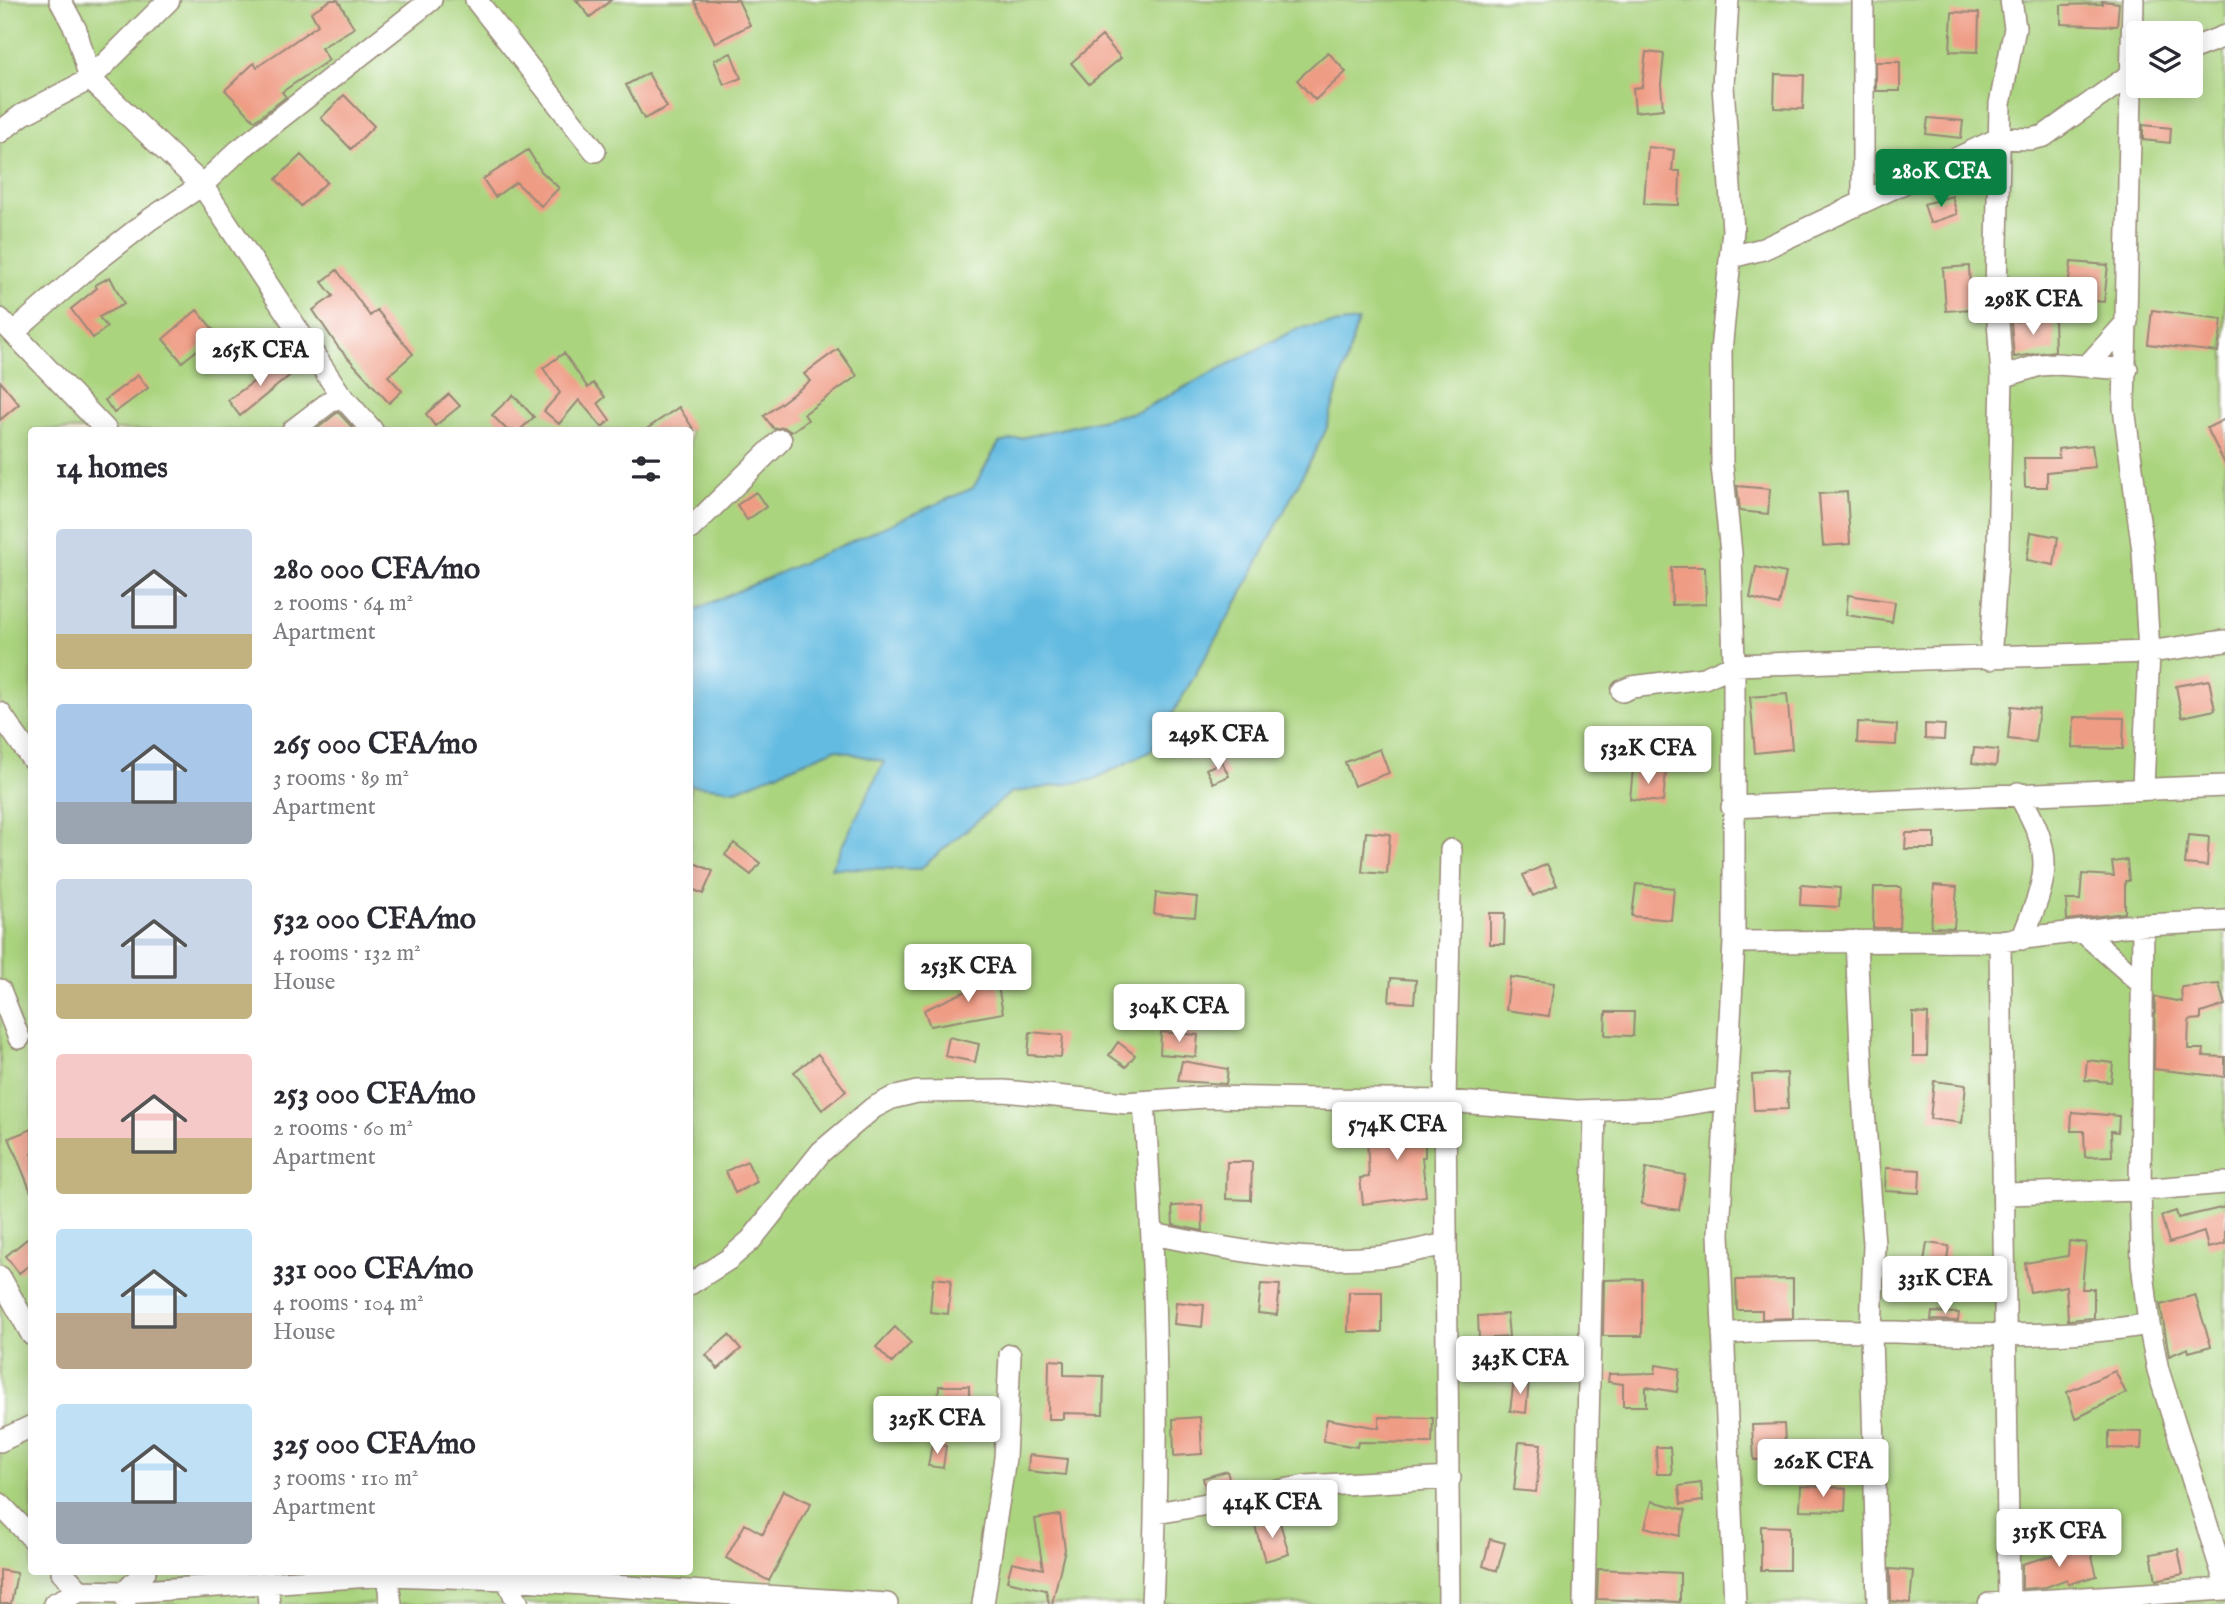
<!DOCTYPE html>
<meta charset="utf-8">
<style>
:root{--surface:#fff;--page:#f7f7f7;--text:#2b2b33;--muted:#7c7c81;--accent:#0b8043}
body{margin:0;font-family:"IM FELL English",serif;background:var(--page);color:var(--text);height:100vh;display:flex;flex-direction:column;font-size:26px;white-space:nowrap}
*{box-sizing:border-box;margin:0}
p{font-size:23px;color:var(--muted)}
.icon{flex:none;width:38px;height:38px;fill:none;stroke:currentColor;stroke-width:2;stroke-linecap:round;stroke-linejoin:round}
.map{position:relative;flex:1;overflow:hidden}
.sheet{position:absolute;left:28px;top:427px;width:665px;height:1148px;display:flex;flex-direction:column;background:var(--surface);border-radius:7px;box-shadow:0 4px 18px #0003}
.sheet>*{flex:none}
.tools{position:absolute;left:2126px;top:21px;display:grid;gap:14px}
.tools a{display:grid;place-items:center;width:77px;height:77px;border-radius:7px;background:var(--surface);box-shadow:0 4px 18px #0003;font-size:35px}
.price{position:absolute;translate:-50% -60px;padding:0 16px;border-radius:7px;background:#fff;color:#222;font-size:23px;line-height:46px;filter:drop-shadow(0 2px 4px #0008)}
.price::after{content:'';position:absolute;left:50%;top:42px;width:21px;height:16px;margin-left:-10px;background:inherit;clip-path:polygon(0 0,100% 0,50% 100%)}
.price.current{background:var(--accent);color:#fff}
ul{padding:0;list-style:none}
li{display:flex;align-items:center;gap:21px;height:175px;padding:0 28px}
li span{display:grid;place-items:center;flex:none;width:196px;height:140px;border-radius:7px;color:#555}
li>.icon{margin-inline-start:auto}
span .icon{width:84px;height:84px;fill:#fffc;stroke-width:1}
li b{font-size:30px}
h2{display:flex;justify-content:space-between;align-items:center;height:84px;padding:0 28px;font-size:30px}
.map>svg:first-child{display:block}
.green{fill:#abd47f;stroke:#737f4e;stroke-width:2;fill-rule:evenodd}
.water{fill:#63bbe1;stroke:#4f7280;stroke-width:2}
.building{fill:#ef9c85}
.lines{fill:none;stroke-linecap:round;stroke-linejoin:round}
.minor-casing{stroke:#978876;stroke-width:24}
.minor{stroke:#fff;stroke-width:21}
</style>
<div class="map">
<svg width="2225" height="1604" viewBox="0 0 2225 1604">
<rect width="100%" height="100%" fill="#fff"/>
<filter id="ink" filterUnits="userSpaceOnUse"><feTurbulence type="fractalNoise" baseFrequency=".0143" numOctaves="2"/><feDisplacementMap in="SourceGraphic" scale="14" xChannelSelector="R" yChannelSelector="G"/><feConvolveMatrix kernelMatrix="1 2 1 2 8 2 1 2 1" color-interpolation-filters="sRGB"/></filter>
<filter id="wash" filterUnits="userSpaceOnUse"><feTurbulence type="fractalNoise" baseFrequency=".00686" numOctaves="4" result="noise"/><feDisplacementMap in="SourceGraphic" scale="28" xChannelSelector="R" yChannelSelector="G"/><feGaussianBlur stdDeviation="1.57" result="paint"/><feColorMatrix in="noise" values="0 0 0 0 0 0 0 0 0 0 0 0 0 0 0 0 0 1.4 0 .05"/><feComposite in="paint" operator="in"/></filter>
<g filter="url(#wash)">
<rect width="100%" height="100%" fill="#f3e7cf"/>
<path class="green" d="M 0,0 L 2225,0 L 2225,1604 L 0,1604 ZM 2138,33 L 2191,33 L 2191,86 L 2138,86 ZM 32,430 L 690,430 L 690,1572 L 32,1572 Z"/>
<path class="water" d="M 1358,321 L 1326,430 L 1240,597 L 1151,751 L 1092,780 L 1010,793 L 920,869 L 831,868 L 884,762 L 835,749 L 736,790 L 690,785 L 690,612 L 973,488 L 999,443 L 1139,411 L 1298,328 Z"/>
<g id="blocks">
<path class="building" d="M 331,0 L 338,0 L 354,28 L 321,48 L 329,60 L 282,92 L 286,97 L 255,121 L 225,90 L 254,63 L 257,67 L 318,25 L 311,12 Z
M 576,0 L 611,0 L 590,17 Z
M 694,0 L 738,0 L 750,25 L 715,43 Z
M 2102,1 L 2119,3 L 2117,26 L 2061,24 L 2061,5 L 2102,4 Z
M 1952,12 L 1979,13 L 1978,52 L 1950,51 Z
M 1102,36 L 1121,58 L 1089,84 L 1071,63 Z
M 1328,52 L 1346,72 L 1315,100 L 1297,80 Z
M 1646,52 L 1664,54 L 1661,84 L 1663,109 L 1635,112 L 1633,88 L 1642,87 Z
M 731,53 L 741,78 L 724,85 L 714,60 Z
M 1876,62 L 1900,62 L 1900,91 L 1876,91 Z
M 648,73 L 667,107 L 644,119 L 626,85 Z
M 1775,74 L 1804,75 L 1803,109 L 1774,108 Z
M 344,95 L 374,126 L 351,149 L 321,118 Z
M 1928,118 L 1963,121 L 1961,138 L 1926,134 Z
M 2143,125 L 2171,128 L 2170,143 L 2143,140 Z
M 1648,147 L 1674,150 L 1672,171 L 1680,171 L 1679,205 L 1644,204 Z
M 528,150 L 541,171 L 559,188 L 541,206 L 516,182 L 495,197 L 483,179 Z
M 301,155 L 327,182 L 301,206 L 276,179 Z
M 1952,196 L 1957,214 L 1930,223 L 1924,204 Z
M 2071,262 L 2108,265 L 2104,302 L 2067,298 Z
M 1969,266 L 1971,309 L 1946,311 L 1943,268 Z
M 337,270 L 370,316 L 377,310 L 413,354 L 388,376 L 402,391 L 389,403 L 338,347 L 313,310 L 333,296 L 322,282 Z
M 110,277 L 124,304 L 99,317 L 107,327 L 93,338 L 71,309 L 97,288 L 95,285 Z
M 197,310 L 217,334 L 182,362 L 163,339 Z
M 2152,310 L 2222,319 L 2218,352 L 2148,344 Z
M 2054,318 L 2055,351 L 2014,357 L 2011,322 Z
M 838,349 L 857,376 L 804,414 L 808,420 L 791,432 L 784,427 L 774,429 L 764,416 L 810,381 L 804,374 Z
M 564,353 L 588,388 L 593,383 L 605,397 L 598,403 L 610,420 L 602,427 L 579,400 L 559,424 L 544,411 L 560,393 L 543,368 Z
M 284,360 L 294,372 L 240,416 L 228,400 Z
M 138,375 L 148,388 L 114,413 L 105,400 Z
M 0,381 L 19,404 L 0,420 Z
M 449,394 L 460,406 L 435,426 L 426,414 Z
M 513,395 L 534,417 L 520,430 L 507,430 L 492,415 Z
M 679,407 L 694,430 L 645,430 Z
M 338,412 L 352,427 L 347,430 L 315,430 Z
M 2225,419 L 2225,464 L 2207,428 Z
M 2092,445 L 2095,467 L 2047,472 L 2047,487 L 2025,487 L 2024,458 L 2059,458 L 2058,449 Z
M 1737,486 L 1770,489 L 1768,514 L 1740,511 Z
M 756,492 L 766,507 L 747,520 L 737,505 Z
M 1847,492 L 1850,544 L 1823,546 L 1819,494 Z
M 2031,532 L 2058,537 L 2054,565 L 2027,560 Z
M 1671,567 L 1705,567 L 1706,604 L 1672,605 Z
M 1756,567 L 1786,573 L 1779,605 L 1750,598 Z
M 1848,595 L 1895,602 L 1892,622 L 1846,615 Z
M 2209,680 L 2215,710 L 2182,717 L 2176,686 Z
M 1787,694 L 1792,749 L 1755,753 L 1750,697 Z
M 2011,706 L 2039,709 L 2035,742 L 2008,739 Z
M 2074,717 L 2124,718 L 2123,749 L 2073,748 Z
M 1858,722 L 1897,725 L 1896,745 L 1857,743 Z
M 1925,724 L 1945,725 L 1944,740 L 1925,739 Z
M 1974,748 L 1998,750 L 1996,766 L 1972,763 Z
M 1380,749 L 1389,773 L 1354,786 L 1345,762 Z
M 1222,762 L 1229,776 L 1213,783 L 1206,769 Z
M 1633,769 L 1666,772 L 1663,802 L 1630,799 Z
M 1366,832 L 1390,834 L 1387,874 L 1362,872 Z
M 1906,833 L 1935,833 L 1935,849 L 1905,849 Z
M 2188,835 L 2209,837 L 2207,866 L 2185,864 Z
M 734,843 L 760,863 L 751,875 L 725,855 Z
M 2127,860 L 2129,881 L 2125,881 L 2125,913 L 2067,920 L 2066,900 L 2080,900 L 2082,874 L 2114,876 L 2112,862 Z
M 694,863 L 713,871 L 703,894 L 690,888 L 690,873 Z
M 1547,864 L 1557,885 L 1533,896 L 1523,875 Z
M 1636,884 L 1674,888 L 1671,920 L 1632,916 Z
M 1801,885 L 1840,888 L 1839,907 L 1800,905 Z
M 1934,885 L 1957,887 L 1954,928 L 1931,927 Z
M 1874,887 L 1901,887 L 1899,928 L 1873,928 Z
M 1156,893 L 1197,897 L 1195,917 L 1154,914 Z
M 1490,913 L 1505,913 L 1504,944 L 1490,944 Z
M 996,976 L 1003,1013 L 930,1026 L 924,1010 L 969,990 L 968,981 Z
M 1510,977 L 1554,983 L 1549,1016 L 1506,1010 Z
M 1391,978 L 1416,980 L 1414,1003 L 1389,1001 Z
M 2219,984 L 2225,1005 L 2201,1013 L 2201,1019 L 2189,1020 L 2188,1049 L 2204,1049 L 2203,1056 L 2225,1057 L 2225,1077 L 2154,1069 L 2155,997 L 2182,1002 L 2181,987 Z
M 1606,1012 L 1634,1012 L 1633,1036 L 1605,1035 Z
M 1913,1013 L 1928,1014 L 1927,1056 L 1913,1056 Z
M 1030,1032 L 1063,1035 L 1061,1057 L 1028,1055 Z
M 1161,1032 L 1198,1035 L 1196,1057 L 1160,1054 Z
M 949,1037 L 979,1044 L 975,1062 L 945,1056 Z
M 1118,1042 L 1135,1055 L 1126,1067 L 1109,1055 Z
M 818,1054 L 846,1091 L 822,1110 L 794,1072 Z
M 2087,1060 L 2113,1063 L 2111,1082 L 2085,1080 Z
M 1182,1061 L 1228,1069 L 1226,1084 L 1178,1081 Z
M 1787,1073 L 1788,1109 L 1754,1110 L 1752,1075 Z
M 1934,1081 L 1966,1085 L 1962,1123 L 1930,1119 Z
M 2072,1112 L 2119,1116 L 2118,1132 L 2111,1131 L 2112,1156 L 2085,1157 L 2084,1131 L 2071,1131 Z
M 1395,1113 L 1425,1114 L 1425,1157 L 1422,1157 L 1426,1196 L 1363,1204 L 1360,1178 L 1369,1177 L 1367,1137 L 1395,1136 Z
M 32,1129 L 32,1192 L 31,1192 L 9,1138 Z
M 747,1161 L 757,1182 L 735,1193 L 726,1171 Z
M 1227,1162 L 1252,1162 L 1251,1200 L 1226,1199 Z
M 1646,1168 L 1685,1175 L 1679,1210 L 1641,1204 Z
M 1886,1168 L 1920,1170 L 1919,1193 L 1885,1191 Z
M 1202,1205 L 1203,1231 L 1173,1225 L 1172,1206 Z
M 2225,1207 L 2225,1244 L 2208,1248 L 2204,1232 L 2169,1243 L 2161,1216 L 2176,1211 L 2178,1218 Z
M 32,1235 L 32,1263 L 19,1273 L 6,1256 Z
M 2069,1241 L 2086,1243 L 2082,1289 L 2094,1289 L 2094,1318 L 2068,1320 L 2066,1286 L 2030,1292 L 2025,1263 L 2068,1256 Z
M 1927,1243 L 1949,1246 L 1943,1289 L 1920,1286 Z
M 933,1278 L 951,1280 L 948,1314 L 930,1312 Z
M 1642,1279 L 1642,1336 L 1603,1336 L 1604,1280 Z
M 1793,1279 L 1793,1318 L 1762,1319 L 1762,1310 L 1737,1310 L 1736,1280 Z
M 1261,1284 L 1280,1285 L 1277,1315 L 1258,1313 Z
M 1349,1292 L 1382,1292 L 1382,1332 L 1348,1332 Z
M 2195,1295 L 2211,1346 L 2189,1352 L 2188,1348 L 2169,1356 L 2160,1302 L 2161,1305 Z
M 1176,1302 L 1204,1305 L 1202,1327 L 1174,1324 Z
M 1932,1312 L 1959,1313 L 1958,1321 L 1931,1320 Z
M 1507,1314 L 1509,1337 L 1479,1339 L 1478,1316 Z
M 895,1327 L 911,1343 L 892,1363 L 876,1347 Z
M 729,1335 L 741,1349 L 718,1369 L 706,1355 Z
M 1566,1358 L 1566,1377 L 1536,1377 L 1536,1359 Z
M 1049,1360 L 1064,1361 L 1064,1375 L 1104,1376 L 1103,1414 L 1063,1413 L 1063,1419 L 1048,1419 Z
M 1656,1365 L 1680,1369 L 1677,1392 L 1646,1387 L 1646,1406 L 1623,1406 L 1623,1384 L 1608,1382 L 1609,1374 L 1655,1373 Z
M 2115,1371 L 2126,1393 L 2075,1419 L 2067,1392 Z
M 1514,1379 L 1529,1380 L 1526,1413 L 1510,1411 Z
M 939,1386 L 969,1386 L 969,1413 L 938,1413 Z
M 1200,1417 L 1202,1454 L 1174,1456 L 1173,1419 Z
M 1379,1417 L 1433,1418 L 1432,1443 L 1358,1442 L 1357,1447 L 1323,1441 L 1327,1419 L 1379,1428 Z
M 1784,1424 L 1786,1459 L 1754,1460 L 1752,1425 Z
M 2109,1431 L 2142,1432 L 2141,1449 L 2109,1448 Z
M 1519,1442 L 1541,1444 L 1536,1492 L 1514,1490 Z
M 932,1444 L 946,1446 L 943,1468 L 928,1466 Z
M 1656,1447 L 1670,1447 L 1672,1474 L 1657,1474 Z
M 1029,1455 L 1067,1459 L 1065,1475 L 1028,1471 Z
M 1227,1471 L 1231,1486 L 1206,1491 L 1203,1478 Z
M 1701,1483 L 1703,1501 L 1681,1504 L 1679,1486 Z
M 1801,1486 L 1846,1488 L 1845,1511 L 1800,1510 Z
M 783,1490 L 811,1503 L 769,1581 L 726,1558 L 745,1524 L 763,1534 Z
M 1652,1501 L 1686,1510 L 1679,1536 L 1645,1527 Z
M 1060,1515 L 1065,1549 L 1052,1604 L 1049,1604 L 1046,1590 L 1007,1581 L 1012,1562 L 1043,1569 L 1035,1519 Z
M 1279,1519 L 1289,1554 L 1265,1561 L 1255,1526 Z
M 1761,1526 L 1789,1527 L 1789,1570 L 1761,1570 Z
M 1490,1539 L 1505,1543 L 1497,1571 L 1483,1566 Z
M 2089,1545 L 2097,1576 L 2068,1584 L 2067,1579 L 2046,1587 L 2022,1589 L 2022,1564 Z
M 2178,1549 L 2183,1574 L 2156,1580 L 2151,1554 Z
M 1598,1569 L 1680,1573 L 1680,1602 L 1597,1599 Z
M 1890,1569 L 1913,1571 L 1910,1603 L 1891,1601 Z
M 0,1570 L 17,1573 L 11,1604 L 0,1604 Z"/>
</g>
</g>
<g filter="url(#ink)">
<use href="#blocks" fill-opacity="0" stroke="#978876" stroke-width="2"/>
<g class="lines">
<g class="minor-casing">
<path id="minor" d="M 60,0 L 76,30 L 90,79 L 202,185 L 340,394 L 372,430
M 476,0 L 595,151
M 1728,0 L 1723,86 L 1733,230 L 1721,351 L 1722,466 L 1731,553 L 1734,665 L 1734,942 L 1719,1234 L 1735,1604
M 2133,0 L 2124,408 L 2143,551 L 2149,652 L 2143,787
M 2191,49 L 2225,36
M 0,132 L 22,115 L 90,79 L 169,0
M 1863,202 L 1863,0
M 1731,257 L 1763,249 L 2000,138 L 2031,139 L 2044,136 L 2138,69
M 0,319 L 106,430
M 14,332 L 90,266 L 149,220 L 202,185 L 238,151 L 431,0
M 2087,366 L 2127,322
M 2002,377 L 2040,365 L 2056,364 L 2127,369
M 293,430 L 340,394
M 690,529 L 781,440
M 1990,659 L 1998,549 L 2002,377 L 1996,293 L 2000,104 L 2015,28 L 2011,0
M 1622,691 L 1632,687 L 1704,678 L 1734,665 L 2149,652 L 2225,641
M 0,713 L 32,759
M 2018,793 C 2055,856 2049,873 2022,939
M 1732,807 L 2225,786
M 2143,925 L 2140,1190 L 2142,1262 L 2149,1324 L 2158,1370 L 2225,1582
M 2082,931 L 2142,984
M 1856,941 L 1864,1111 L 1874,1244 L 1871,1333 L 1878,1604
M 2000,941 L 2009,1602
M 1734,942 L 2000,941 L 2125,926 L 2225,921
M 0,990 L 19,1038
M 1144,1102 C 1156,1269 1160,1437 1152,1604
M 2004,1194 L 2140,1190 L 2225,1183
M 1153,1234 C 1226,1249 1302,1264 1377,1257 C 1399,1255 1423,1249 1445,1244
M 0,1277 L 32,1335
M 690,1284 L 729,1259 L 751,1240 L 821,1152 L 873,1108 L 892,1098 L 917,1092 L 1004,1091 L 1126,1103 L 1205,1097 L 1445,1101 L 1577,1111 L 1664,1108 L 1726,1098
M 1723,1334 C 1864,1321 2008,1349 2149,1324
M 0,1441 L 32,1426
M 0,1504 L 32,1538
M 1157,1513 L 1306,1486 L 1450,1478
M 62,1572 L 80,1591 L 125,1592 L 387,1575 L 507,1579 L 887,1604
M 387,1575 L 391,1604
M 507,1579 L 518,1604
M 267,1582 L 269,1604
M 126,1599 L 125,1592 L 145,1572
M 54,1604 L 80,1591
M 983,1604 L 1005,1458 L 1010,1355
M 1449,1604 L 1445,1101 L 1451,850
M 1584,1604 L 1595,1111
M 1989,1604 L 2225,1589"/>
</g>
<use href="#minor" class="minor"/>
</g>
</g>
</svg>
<div class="tools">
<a><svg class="icon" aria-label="layers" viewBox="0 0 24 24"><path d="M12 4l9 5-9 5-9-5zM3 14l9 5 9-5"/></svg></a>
</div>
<b class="price current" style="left:1941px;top:209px">280K CFA</b>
<b class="price" style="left:2033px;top:337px">298K CFA</b>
<b class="price" style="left:260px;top:388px">265K CFA</b>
<b class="price" style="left:1218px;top:772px">249K CFA</b>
<b class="price" style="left:1648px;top:786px">532K CFA</b>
<b class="price" style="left:968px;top:1004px">253K CFA</b>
<b class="price" style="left:1179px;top:1044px">304K CFA</b>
<b class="price" style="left:1397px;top:1162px">574K CFA</b>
<b class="price" style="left:1945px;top:1316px">331K CFA</b>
<b class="price" style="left:1520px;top:1396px">343K CFA</b>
<b class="price" style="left:937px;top:1456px">325K CFA</b>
<b class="price" style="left:1823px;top:1499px">262K CFA</b>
<b class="price" style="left:1272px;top:1540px">414K CFA</b>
<b class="price" style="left:2059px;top:1569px">315K CFA</b>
<section class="sheet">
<h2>14 homes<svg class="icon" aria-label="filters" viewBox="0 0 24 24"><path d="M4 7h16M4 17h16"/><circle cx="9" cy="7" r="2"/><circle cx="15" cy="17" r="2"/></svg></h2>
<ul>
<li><span style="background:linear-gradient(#c9d6e8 75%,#c2b280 0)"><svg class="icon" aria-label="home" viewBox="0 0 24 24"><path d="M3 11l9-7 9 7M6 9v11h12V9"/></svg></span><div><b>280 000 CFA/mo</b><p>2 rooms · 64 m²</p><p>Apartment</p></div></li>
<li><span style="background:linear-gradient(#a9c7e8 70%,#9aa5b1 0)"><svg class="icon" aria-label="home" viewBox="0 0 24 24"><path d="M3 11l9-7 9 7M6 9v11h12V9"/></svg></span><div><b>265 000 CFA/mo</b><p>3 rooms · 89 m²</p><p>Apartment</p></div></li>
<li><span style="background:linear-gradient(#c9d6e8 75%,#c2b280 0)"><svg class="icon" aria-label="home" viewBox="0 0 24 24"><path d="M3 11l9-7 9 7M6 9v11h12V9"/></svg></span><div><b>532 000 CFA/mo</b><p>4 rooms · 132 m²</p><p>House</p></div></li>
<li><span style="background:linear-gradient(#f6c9c9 60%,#c2b280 0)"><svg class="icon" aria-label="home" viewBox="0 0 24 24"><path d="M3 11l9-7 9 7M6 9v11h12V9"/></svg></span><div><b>253 000 CFA/mo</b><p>2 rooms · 60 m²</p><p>Apartment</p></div></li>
<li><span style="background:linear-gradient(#bfe0f5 60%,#b9a48a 0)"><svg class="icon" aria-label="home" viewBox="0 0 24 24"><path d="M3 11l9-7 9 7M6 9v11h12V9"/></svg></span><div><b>331 000 CFA/mo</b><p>4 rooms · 104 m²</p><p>House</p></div></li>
<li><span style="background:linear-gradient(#bfe0f5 70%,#9aa5b1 0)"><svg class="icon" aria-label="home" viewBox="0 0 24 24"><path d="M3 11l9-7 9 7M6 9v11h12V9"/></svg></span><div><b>325 000 CFA/mo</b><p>3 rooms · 110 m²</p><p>Apartment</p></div></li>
</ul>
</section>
</div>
